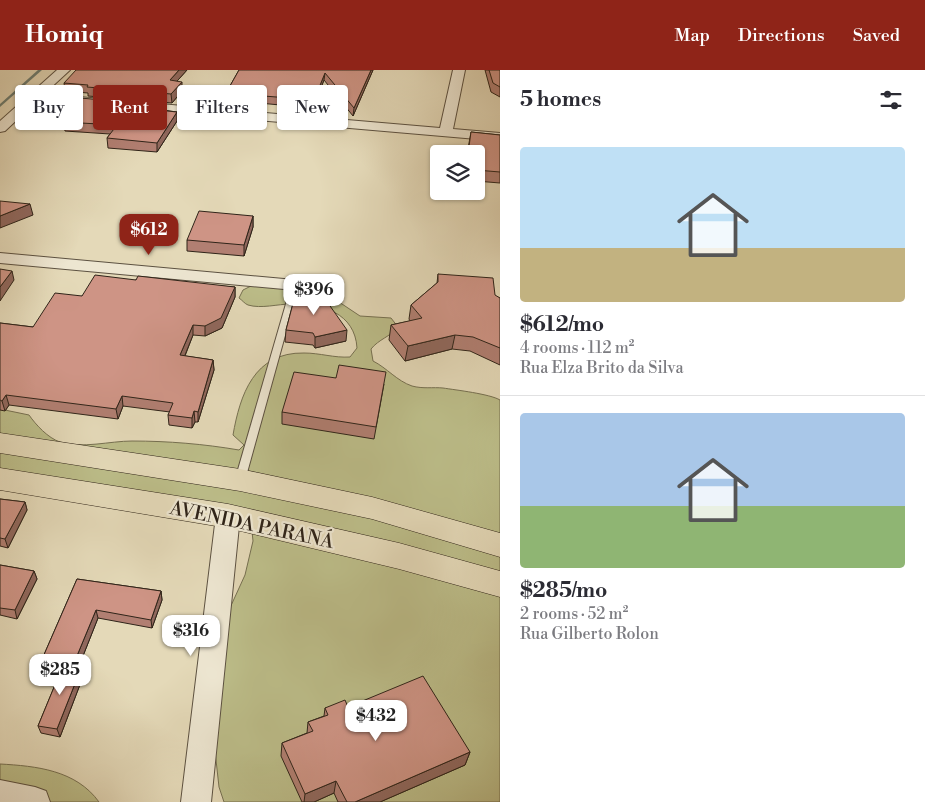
<!DOCTYPE html>
<meta charset="utf-8">
<style>
:root{--surface:#fff;--page:#f7f7f7;--text:#2b2b33;--muted:#7c7c81;--line:#e1e1e2;--accent:#8f2418}
body{margin:0;font-family:"Libre Bodoni",serif;background:var(--page);color:var(--text);height:100vh;display:flex;flex-direction:column;font-size:19px;white-space:nowrap}
*{box-sizing:border-box;margin:0}
p{font-size:16px;color:var(--muted)}
.icon{flex:none;width:28px;height:28px;fill:none;stroke:currentColor;stroke-width:2;stroke-linecap:round;stroke-linejoin:round}
.map{position:relative;flex:1;overflow:hidden}
.panel{display:flex;flex-direction:column;background:var(--surface);width:425px}
.panel>*{flex:none}
.hud{position:absolute;left:15px;top:15px;width:410px;height:45px;display:flex;gap:10px}
.controls{position:absolute;left:430px;top:75px;display:grid;gap:10px}
.controls a{display:grid;place-items:center;width:55px;height:55px;border-radius:5px;background:var(--surface);box-shadow:0 1px 4px #0004;font-size:25px}
.price{position:absolute;translate:-50% -42px;padding:0 11px;border-radius:10px;background:#fff;color:#222;font-size:16px;line-height:32px;filter:drop-shadow(0 1px 2px #0008)}
.price::after{content:'';position:absolute;left:50%;top:30px;width:15px;height:11px;margin-left:-8px;background:inherit;clip-path:polygon(0 0,100% 0,50% 100%)}
.price.on{background:var(--accent);color:#fff}
ul{padding:0;list-style:none}
li{display:grid;align-content:center;gap:10px;height:265px;padding:0 20px}
li+li{border-top:1px solid var(--line)}
li span{display:grid;place-items:center;height:155px;border-radius:5px;color:#555}
li>.icon{margin-inline-start:auto}
span .icon{width:90px;height:90px;fill:#fffc;stroke-width:1}
li b{font-size:21px}
h2{display:flex;justify-content:space-between;align-items:center;height:60px;padding:0 20px;font-size:21px}
.tag{padding:0 18px;border-radius:5px;background:var(--surface);box-shadow:0 1px 4px #0004;font-size:18px;line-height:45px}
.tag.on{background:var(--accent);color:#fff}
header{display:flex;align-items:center;gap:30px;box-sizing:border-box;height:70px;padding:0 25px;background:var(--accent);color:#fff}
header strong{font-size:24px}
nav{display:flex;gap:28px;margin-inline-start:auto;font-size:18px}
main{display:flex;flex:1;min-height:0}
.map>svg:first-child{display:block}
.green{fill:#bcbd89;stroke:#767051}
.lines{fill:none;stroke-linecap:round;stroke-linejoin:round}
.stream{fill:#6c7e74;fill-rule:evenodd}
.service-casing{stroke:#5c5141;stroke-width:2}
.minor-casing{stroke:#5c5141;stroke-width:2}
.primary-casing{stroke:#2f2419;stroke-width:1}
.service{fill:#ede6d1;fill-rule:evenodd}
.minor{fill:#ede6d1;fill-rule:evenodd}
.primary{fill:#e4d9b8;fill-rule:evenodd}
.wall{fill:#b17f72;stroke:#2f2419}
.shaded-wall{fill:#90685d;stroke:#2f2419}
.building{fill:#ce9485;stroke:#2f2419}
.labels{text-anchor:middle;stroke-width:4.5;stroke-linejoin:round;paint-order:stroke}
.street-label{font-size:19px;fill:#2f2419;stroke:#ede6d1}
</style>
<header>
<strong>Homiq</strong>
<nav><a>Map</a><a>Directions</a><a>Saved</a></nav>
</header>
<main>
<div class="map">
<svg width="500" height="732" viewBox="0 0 500 732">
<rect width="100%" height="100%" fill="#e4d9b8"/>
<filter id="stains"><feTurbulence type="fractalNoise" baseFrequency=".004" numOctaves="4"/><feColorMatrix values="0 0 0 0 .2 0 0 0 0 .09 0 0 0 0 .02 0 0 0 .5 -.17"/></filter>
<radialGradient id="worn" r=".72"><stop offset=".6" stop-color="#630" stop-opacity="0"/><stop offset="1" stop-color="#630" stop-opacity=".3"/></radialGradient>
<path class="green" d="M 255,214 L 282,216 L 314,223 L 339,232 L 360,246 L 391,248 L 398,257 C 390,267 379,269 371,279 L 373,291 C 387,298 397,311 412,316 C 423,319 433,317 443,318 C 456,320 490,324 500,330 L 500,732 L 224,732 L 219,717 L 215,681 L 229,540 L 245,505 L 253,471 L 251,452 L 7,419 L 0,420 L 0,339 L 29,345 C 36,355 48,368 60,372 C 82,379 110,371 132,371 C 168,371 204,374 239,380 L 244,375 L 233,365 C 240,325 254,282 304,283 C 320,283 334,288 350,287 L 357,278 C 355,243 322,233 291,234 C 278,234 261,239 248,235 C 245,234 242,230 239,228 L 243,220 Z
M 0,694 C 36,696 76,700 99,732 L 0,732 Z"/>
<g class="lines">
<path class="stream" d="M 38,0 L 42,0 L 0,37 L 0,34 Z"/>
<g class="service-casing">
<path id="service" d="M 292,213 L 298,213 L 299,215 L 245,410 L 244,413 L 236,413 L 235,410 Z"/>
</g>
<g class="minor-casing">
<path id="minor" d="M 57,0 L 70,0 L 44,24 L 440,58 L 453,0 L 465,0 L 453,59 L 500,63 L 500,71 L 37,31 L 5,61 L 0,62 L 0,51 Z
M 0,183 L 295,210 L 301,211 L 304,215 L 301,219 L 295,220 L 0,193 Z
M 228,437 L 236,440 L 240,446 L 211,732 L 181,732 L 216,446 L 220,440 Z
M 0,710 L 35,717 L 46,721 L 50,732 L 0,732 Z"/>
</g>
<g class="primary-casing">
<path id="primary" d="M 0,363 L 240,399 L 372,427 L 500,463 L 500,487 L 372,449 L 240,421 L 0,383 Z
M 0,398 L 228,434 L 399,473 L 500,501 L 500,527 L 399,499 L 228,458 L 0,420 Z"/>
</g>
<use href="#service" class="service"/>
<use href="#minor" class="minor"/>
<use href="#primary" class="primary"/>
</g>
<path class="wall" d="M 187,0 L 177,11 L 182,21 L 172,33 L 88,26 L 88,23 L 65,21 L 64,13 Z
M 239,0 L 373,0 L 353,46 L 324,10 L 313,38 L 226,30 L 226,23 Z
M 485,0 L 500,0 L 500,27 L 491,22 Z
M 163,40 L 177,42 L 177,51 L 157,82 L 108,78 L 107,68 L 110,64 L 65,61 L 63,52 Z
M 471,62 L 500,65 L 500,113 L 476,111 L 476,84 L 467,84 Z
M 253,146 L 253,157 L 244,186 L 187,181 L 187,170 Z
M 438,204 L 500,228 L 500,295 L 470,281 L 452,279 L 405,291 L 389,270 L 391,255 L 410,251 L 409,249 L 411,235 L 437,213 Z
M 136,210 L 235,217 L 235,227 L 222,258 L 205,266 L 193,265 L 185,286 L 213,290 L 214,300 L 198,352 L 195,352 L 192,358 L 169,355 L 168,345 L 170,342 L 123,336 L 118,349 L 9,335 L 5,341 L 0,340 L 0,253 L 33,257 L 82,226 Z
M 296,222 L 346,271 L 315,278 L 313,275 L 285,272 L 286,260 Z
M 336,308 L 384,314 L 374,369 L 282,354 L 282,342 Z
M 0,429 L 25,432 L 27,440 L 8,478 L 0,476 Z
M 0,495 L 34,501 L 37,509 L 17,549 L 0,545 Z
M 77,509 L 161,521 L 162,530 L 152,558 L 98,548 L 79,596 L 82,596 L 84,604 L 60,667 L 41,663 L 38,656 L 62,598 L 45,595 L 43,587 Z
M 348,637 L 470,682 L 465,695 L 380,732 L 338,732 L 334,723 L 314,732 L 302,732 L 281,686 L 282,673 L 307,663 L 308,652 L 324,646 L 325,638 Z"/>
<path class="shaded-wall" d="M 179,0 L 187,0 L 170,19 L 170,10 Z
M 371,0 L 373,0 L 353,46 L 354,38 Z
M 325,3 L 324,10 L 313,38 L 314,30 Z
M 182,12 L 182,21 L 172,33 L 171,24 Z
M 162,35 L 163,44 L 158,40 Z
M 177,42 L 177,51 L 157,82 L 157,73 Z
M 30,134 L 33,145 L 0,158 L 0,146 Z
M 253,146 L 253,157 L 244,186 L 244,175 Z
M 12,201 L 14,210 L 0,231 L 0,217 Z
M 235,217 L 235,227 L 222,258 L 205,266 L 205,256 Z
M 193,255 L 193,265 L 181,295 L 180,285 Z
M 347,260 L 346,271 L 315,278 L 315,267 Z
M 455,265 L 452,279 L 405,291 L 408,276 Z
M 213,290 L 214,300 L 198,352 L 198,342 Z
M 6,325 L 9,335 L 5,341 L 2,331 Z
M 122,326 L 123,336 L 118,349 L 116,339 Z
M 194,341 L 195,352 L 192,358 L 192,348 Z
M 25,432 L 27,440 L 8,478 L 5,469 Z
M 34,501 L 37,509 L 17,549 L 15,540 Z
M 161,521 L 162,530 L 152,558 L 151,550 Z
M 96,540 L 98,548 L 77,601 L 74,593 Z
M 82,596 L 84,604 L 60,667 L 57,659 Z
M 470,682 L 465,695 L 380,732 L 355,732 Z
M 336,711 L 334,723 L 314,732 L 304,732 L 305,724 Z"/>
<path class="building" d="M 76,0 L 179,0 L 170,10 L 182,12 L 171,24 L 87,17 L 88,15 L 64,13 Z
M 239,0 L 371,0 L 354,38 L 325,3 L 314,30 L 226,23 Z
M 489,0 L 500,0 L 500,17 L 493,13 Z
M 80,28 L 162,35 L 158,40 L 177,42 L 157,73 L 107,68 L 117,55 L 63,52 Z
M 471,62 L 500,65 L 500,102 L 476,100 L 476,84 L 468,84 Z
M 0,131 L 30,134 L 0,146 Z
M 199,141 L 253,146 L 244,175 L 187,170 Z
M 0,199 L 12,201 L 0,217 Z
M 438,204 L 493,208 L 495,225 L 500,228 L 500,278 L 473,267 L 455,265 L 408,276 L 391,255 L 422,248 L 411,235 L 438,212 Z
M 95,205 L 136,210 L 138,206 L 235,217 L 221,248 L 205,256 L 193,255 L 180,285 L 213,290 L 198,342 L 194,341 L 192,348 L 168,345 L 173,333 L 122,326 L 116,339 L 6,325 L 2,331 L 0,330 L 0,253 L 33,257 L 55,223 L 82,226 Z
M 296,222 L 323,226 L 347,260 L 315,267 L 313,263 L 286,260 Z
M 339,295 L 386,302 L 376,357 L 282,342 L 294,302 L 336,308 Z
M 0,429 L 25,432 L 5,469 L 0,468 Z
M 0,495 L 34,501 L 15,540 L 0,538 Z
M 77,509 L 161,521 L 151,550 L 96,540 L 74,593 L 43,587 Z
M 64,593 L 82,596 L 57,659 L 38,656 Z
M 423,606 L 470,682 L 355,732 L 347,732 L 336,711 L 305,724 L 282,673 L 313,661 L 308,652 L 328,645 L 325,638 L 345,630 L 348,637 Z"/>
<g class="labels">
<g class="street-label">
<text transform="translate(252 454) rotate(12)" y="7">AVENIDA PARANÁ</text>
</g>
</g>
<rect width="100%" height="100%" filter="url(#stains)"/>
<rect width="100%" height="100%" fill="url(#worn)"/>
</svg>
<div class="controls">
<a><svg class="icon" aria-label="layers" viewBox="0 0 24 24"><path d="M12 4l9 5-9 5-9-5zM3 14l9 5 9-5"/></svg></a>
</div>
<b class="price on" style="left:149px;top:186px">$612</b>
<b class="price" style="left:314px;top:246px">$396</b>
<b class="price" style="left:191px;top:587px">$316</b>
<b class="price" style="left:60px;top:626px">$285</b>
<b class="price" style="left:376px;top:672px">$432</b>
<div class="hud">
<a class="tag">Buy</a>
<a class="tag on">Rent</a>
<a class="tag">Filters</a>
<a class="tag">New</a>
</div>
</div>
<section class="panel">
<h2>5 homes<svg class="icon" aria-label="filters" viewBox="0 0 24 24"><path d="M4 7h16M4 17h16"/><circle cx="9" cy="7" r="2"/><circle cx="15" cy="17" r="2"/></svg></h2>
<ul>
<li><span style="background:linear-gradient(#bfe0f5 65%,#c2b280 0)"><svg class="icon" aria-label="home" viewBox="0 0 24 24"><path d="M3 11l9-7 9 7M6 9v11h12V9"/></svg></span><div><b>$612/mo</b><p>4 rooms · 112 m²</p><p>Rua Elza Brito da Silva</p></div></li>
<li><span style="background:linear-gradient(#a9c7e8 60%,#8fb573 0)"><svg class="icon" aria-label="home" viewBox="0 0 24 24"><path d="M3 11l9-7 9 7M6 9v11h12V9"/></svg></span><div><b>$285/mo</b><p>2 rooms · 52 m²</p><p>Rua Gilberto Rolon</p></div></li>
</ul>
</section>
</main>
